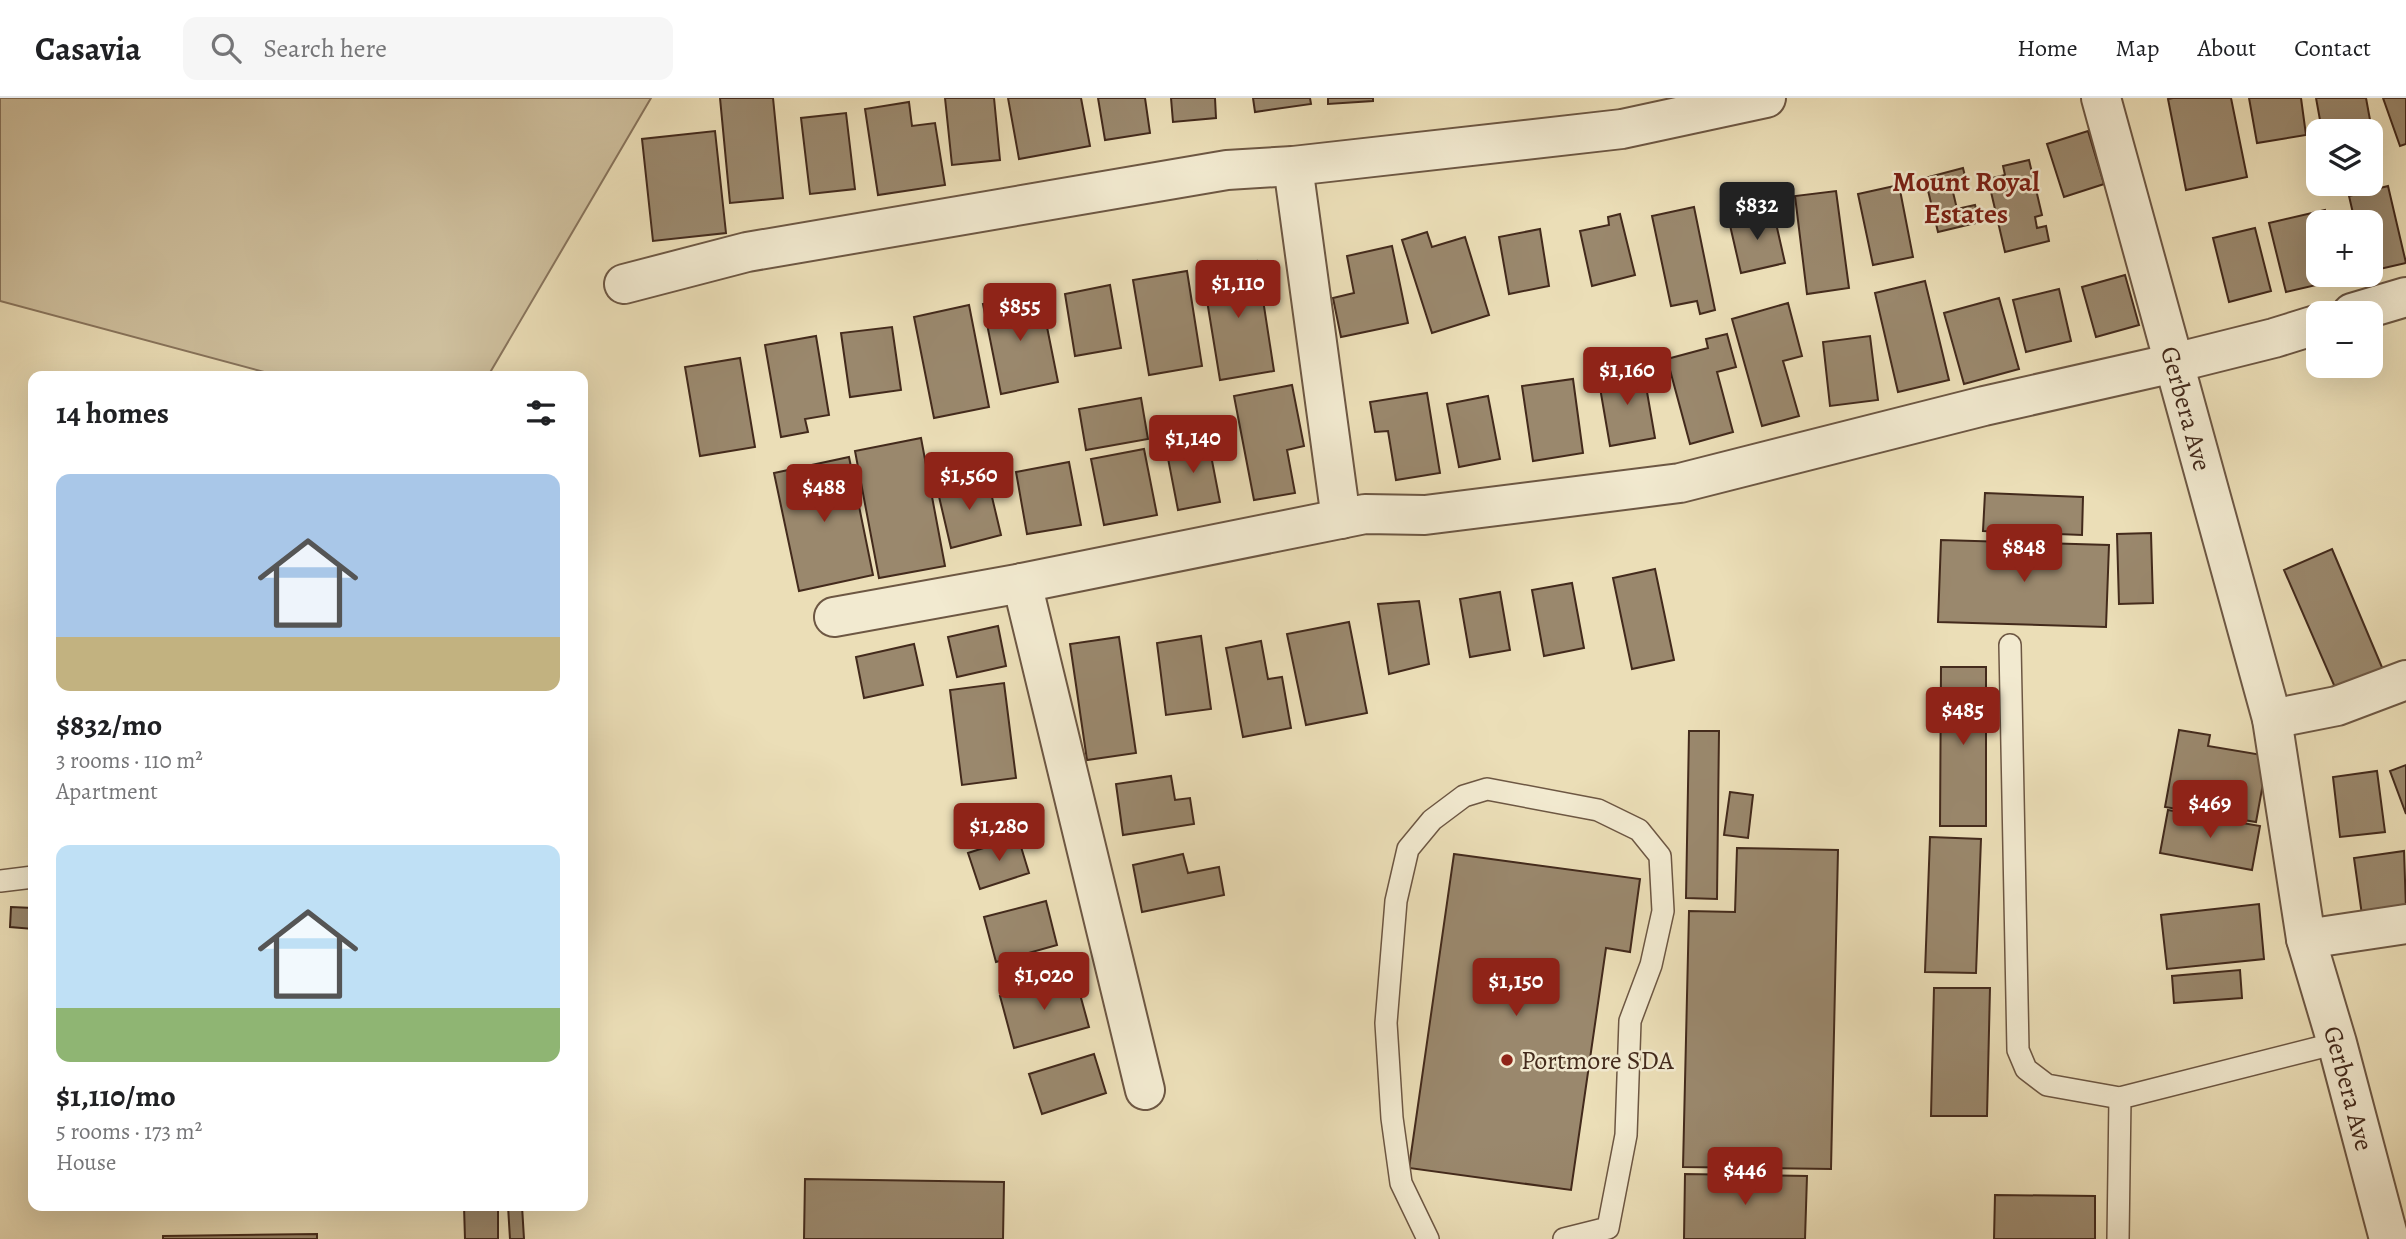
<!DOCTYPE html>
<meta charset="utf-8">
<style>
:root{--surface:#fff;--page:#f6f6f6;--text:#202124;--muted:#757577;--line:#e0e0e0;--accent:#8f2418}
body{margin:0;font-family:Alegreya,serif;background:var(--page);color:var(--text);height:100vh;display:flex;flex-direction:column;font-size:26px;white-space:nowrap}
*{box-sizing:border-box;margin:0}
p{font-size:23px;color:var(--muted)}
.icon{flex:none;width:38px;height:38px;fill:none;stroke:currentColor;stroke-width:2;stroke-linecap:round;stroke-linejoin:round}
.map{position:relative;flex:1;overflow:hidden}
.panel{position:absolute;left:28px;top:273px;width:560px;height:840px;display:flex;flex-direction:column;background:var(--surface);border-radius:14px;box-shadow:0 7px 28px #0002}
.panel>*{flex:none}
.tools{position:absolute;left:2306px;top:21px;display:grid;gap:14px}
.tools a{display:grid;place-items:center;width:77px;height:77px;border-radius:14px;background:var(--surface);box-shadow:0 7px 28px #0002;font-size:35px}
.price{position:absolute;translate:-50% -60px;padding:0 16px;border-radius:7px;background:var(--accent);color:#fff;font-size:23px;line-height:46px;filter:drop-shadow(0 2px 4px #0008)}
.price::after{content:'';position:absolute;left:50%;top:42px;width:21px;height:16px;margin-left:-10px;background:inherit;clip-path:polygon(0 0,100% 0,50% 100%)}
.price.current{background:#222;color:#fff}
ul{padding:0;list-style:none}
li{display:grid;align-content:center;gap:14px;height:371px;padding:0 28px}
li span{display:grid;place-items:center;height:217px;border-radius:14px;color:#555}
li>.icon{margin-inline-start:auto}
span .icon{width:126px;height:126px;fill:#fffc;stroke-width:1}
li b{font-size:30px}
h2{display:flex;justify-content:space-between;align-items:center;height:84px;padding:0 28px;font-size:30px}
header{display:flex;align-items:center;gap:42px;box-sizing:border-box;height:98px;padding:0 35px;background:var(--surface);border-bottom:2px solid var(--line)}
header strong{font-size:33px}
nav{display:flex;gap:38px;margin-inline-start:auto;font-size:24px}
.search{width:490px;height:63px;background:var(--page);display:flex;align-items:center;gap:18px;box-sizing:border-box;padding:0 24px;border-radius:14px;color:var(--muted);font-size:26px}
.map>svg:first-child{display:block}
.green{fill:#cebf9d;stroke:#88745c;stroke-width:2}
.building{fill:#9a886d;stroke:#432a1c;stroke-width:2}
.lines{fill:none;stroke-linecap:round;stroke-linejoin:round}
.lane-casing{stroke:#6d5743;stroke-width:24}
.street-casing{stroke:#6d5743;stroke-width:42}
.lane{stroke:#f2ead0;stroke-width:21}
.street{stroke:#f2ead0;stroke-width:38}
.poi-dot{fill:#8f2418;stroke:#f2ead0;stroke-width:2.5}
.labels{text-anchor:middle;stroke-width:5;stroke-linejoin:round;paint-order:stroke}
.street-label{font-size:26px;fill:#432a1c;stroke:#f2ead0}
.poi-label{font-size:26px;fill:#432a1c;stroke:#f2ead0;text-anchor:start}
.neighbourhood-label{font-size:28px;font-weight:bold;fill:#7a1f14;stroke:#f2ead0}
</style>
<header>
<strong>Casavia</strong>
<div class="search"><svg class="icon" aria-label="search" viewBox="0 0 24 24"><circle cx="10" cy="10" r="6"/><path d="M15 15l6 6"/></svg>Search here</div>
<nav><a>Home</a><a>Map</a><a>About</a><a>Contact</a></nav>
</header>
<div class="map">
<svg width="2406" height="1141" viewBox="0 0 2406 1141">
<rect width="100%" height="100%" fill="#ebdeb7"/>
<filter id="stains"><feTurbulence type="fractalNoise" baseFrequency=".00286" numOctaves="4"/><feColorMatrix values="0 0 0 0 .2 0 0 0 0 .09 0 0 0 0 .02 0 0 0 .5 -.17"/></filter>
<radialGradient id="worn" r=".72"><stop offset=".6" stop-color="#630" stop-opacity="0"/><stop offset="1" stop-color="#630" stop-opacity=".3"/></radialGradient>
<path class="green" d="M 0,0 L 651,0 L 488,278 L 279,278 L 0,203 Z"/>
<path class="building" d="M 720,0 L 773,0 L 783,100 L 730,105 Z
M 945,0 L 994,0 L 1000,62 L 952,67 Z
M 1008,0 L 1081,0 L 1090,48 L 1019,61 Z
M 1098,0 L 1145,0 L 1150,35 L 1105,42 Z
M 1171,0 L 1215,0 L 1216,20 L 1173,24 Z
M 1253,0 L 1310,0 L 1311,6 L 1255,14 Z
M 1328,0 L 1373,0 L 1373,3 L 1328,6 Z
M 2173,0 L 2231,0 L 2247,79 L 2186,92 L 2168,1 Z
M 2249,0 L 2301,0 L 2306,37 L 2257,45 Z
M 2316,0 L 2366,0 L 2377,60 L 2371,61 L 2371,33 L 2322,33 Z
M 2383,0 L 2406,0 L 2406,46 L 2400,48 Z
M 909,4 L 912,28 L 935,25 L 945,87 L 878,97 L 865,11 Z
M 846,15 L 855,91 L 810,96 L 801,20 Z
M 715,33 L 726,135 L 653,143 L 642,41 Z
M 2088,33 L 2104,86 L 2064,99 L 2047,46 Z
M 2029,62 L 2042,117 L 2035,119 L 2037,130 L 2046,128 L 2049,143 L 2005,154 L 1988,81 L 2005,77 L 2003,68 Z
M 1963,70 L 1967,86 L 1952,90 L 1957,111 L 1975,107 L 1980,124 L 1938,134 L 1925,80 Z
M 1899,87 L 1913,159 L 1873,167 L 1858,96 Z
M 2388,88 L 2406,165 L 2371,173 L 2371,124 L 2355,124 L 2349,98 Z
M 1836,93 L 1849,190 L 1807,196 L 1795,98 Z
M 1694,109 L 1715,212 L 1700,216 L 1697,203 L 1671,208 L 1652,118 Z
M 1773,112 L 1785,165 L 1741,175 L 1729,123 Z
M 2325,112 L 2328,124 L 2319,124 L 2319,177 L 2341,177 L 2342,181 L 2286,194 L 2269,125 Z
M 1620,116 L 1635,177 L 1592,188 L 1580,133 L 1609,127 L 1608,119 Z
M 2255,130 L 2271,193 L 2229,204 L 2213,140 Z
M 1540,131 L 1549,188 L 1509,196 L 1499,139 Z
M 1427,134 L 1432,149 L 1465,139 L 1489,217 L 1432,235 L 1402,142 Z
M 1392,148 L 1408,225 L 1341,239 L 1333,200 L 1354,195 L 1347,158 Z
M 1257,163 L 1274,273 L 1220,282 L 1202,172 Z
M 1187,173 L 1202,268 L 1149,277 L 1133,182 Z
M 2125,177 L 2139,227 L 2096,239 L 2082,189 Z
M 1925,183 L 1949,282 L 1898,294 L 1875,195 Z
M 1110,187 L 1121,250 L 1075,258 L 1065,196 Z
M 2059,191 L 2071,243 L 2026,254 L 2013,202 Z
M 1040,194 L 1058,284 L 1001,296 L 983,206 Z
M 1999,200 L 2019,271 L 1964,286 L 1944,215 Z
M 1788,205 L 1802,258 L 1783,263 L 1799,318 L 1762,328 L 1732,221 Z
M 969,207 L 989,309 L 934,320 L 914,219 Z
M 892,229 L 901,292 L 850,299 L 841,235 Z
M 1727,236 L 1736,269 L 1717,274 L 1733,334 L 1690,346 L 1667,261 L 1708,250 L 1706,241 Z
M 816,238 L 829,317 L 805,321 L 808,334 L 781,339 L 765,247 Z
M 1870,238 L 1878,302 L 1830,308 L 1823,244 Z
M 740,260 L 755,349 L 700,358 L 685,269 Z
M 1642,265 L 1655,340 L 1610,348 L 1599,284 L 1618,282 L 1616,270 Z
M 1573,281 L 1583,355 L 1533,363 L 1522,288 Z
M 1292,287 L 1304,348 L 1287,352 L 1295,395 L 1254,402 L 1234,298 Z
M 1427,295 L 1440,375 L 1396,382 L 1388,333 L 1375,334 L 1370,304 Z
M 1488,298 L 1500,361 L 1459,369 L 1447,306 Z
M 1141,300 L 1148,341 L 1086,352 L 1079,311 Z
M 921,340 L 945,468 L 879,480 L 855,353 Z
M 1208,342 L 1220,404 L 1178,412 L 1166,350 Z
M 1144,351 L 1157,417 L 1104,427 L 1091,361 Z
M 849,359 L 873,477 L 799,493 L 774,375 Z
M 1069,364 L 1081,427 L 1027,436 L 1016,374 Z
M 987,378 L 1001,437 L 951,450 L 937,390 Z
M 1985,395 L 2083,399 L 2082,437 L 1983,433 Z
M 2151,435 L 2153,505 L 2119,506 L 2117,436 Z
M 1941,442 L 2109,447 L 2106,529 L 1938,524 Z
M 2332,451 L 2384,574 L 2337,594 L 2284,472 Z
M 1655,471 L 1674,562 L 1632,571 L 1613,480 Z
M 1572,485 L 1584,550 L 1544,558 L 1532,492 Z
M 1500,494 L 1510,552 L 1470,559 L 1460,501 Z
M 1419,503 L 1429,566 L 1389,576 L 1378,506 Z
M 1349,524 L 1367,615 L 1306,627 L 1287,536 Z
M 998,528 L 1006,568 L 957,579 L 948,539 Z
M 1201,538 L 1211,611 L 1166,617 L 1157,545 Z
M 1119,539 L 1136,655 L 1087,662 L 1070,546 Z
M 1261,543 L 1268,581 L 1282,579 L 1291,630 L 1243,639 L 1226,550 Z
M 914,546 L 923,587 L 864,600 L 856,559 Z
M 1941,569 L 1986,569 L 1986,728 L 1940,728 Z
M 1004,585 L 1016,680 L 962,687 L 950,592 Z
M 2179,632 L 2210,637 L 2208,648 L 2268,658 L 2256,724 L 2165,709 Z
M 1689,633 L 1719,633 L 1717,801 L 1686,800 Z
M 2406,667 L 2406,716 L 2390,673 Z
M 2377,673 L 2385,734 L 2340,739 L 2333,679 Z
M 1171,678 L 1175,702 L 1190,700 L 1194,726 L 1123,737 L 1116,686 Z
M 1730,694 L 1753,697 L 1748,740 L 1724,737 Z
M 2168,712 L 2260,728 L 2252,772 L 2160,755 Z
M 1018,739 L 1029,775 L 980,791 L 968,755 Z
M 1930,739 L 1981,741 L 1976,875 L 1925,874 Z
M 1737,750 L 1838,752 L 1831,1071 L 1683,1069 L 1689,813 L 1735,814 Z
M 2404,753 L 2406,811 L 2362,817 L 2354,760 Z
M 1183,756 L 1188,775 L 1219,769 L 1224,797 L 1142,814 L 1133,767 Z
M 1454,756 L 1640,781 L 1630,854 L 1606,850 L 1571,1092 L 1409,1070 Z
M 1046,803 L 1057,847 L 996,864 L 984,819 Z
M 2259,806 L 2264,861 L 2167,871 L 2161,817 Z
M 11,809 L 33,810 L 33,831 L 10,829 Z
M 2240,872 L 2242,900 L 2174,905 L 2172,878 Z
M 1075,878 L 1089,929 L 1014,950 L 1000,898 Z
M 1934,890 L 1990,890 L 1987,1018 L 1931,1018 Z
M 1094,956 L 1106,995 L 1042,1016 L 1029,976 Z
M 1685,1076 L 1807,1078 L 1805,1141 L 1684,1141 Z
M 805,1081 L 1004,1084 L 1003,1141 L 804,1141 Z
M 1995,1097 L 2095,1098 L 2095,1141 L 1994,1141 Z
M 464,1108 L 498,1108 L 498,1141 L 465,1141 Z
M 508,1108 L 522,1108 L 524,1141 L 510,1141 Z
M 317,1136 L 317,1141 L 163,1141 L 163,1138 Z"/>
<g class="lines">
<g class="lane-casing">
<path id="lane" d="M 2010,547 L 2018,952 L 2026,971 L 2047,987 L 2120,1000 L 2337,945
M 0,783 L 33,779
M 1428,1141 L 1401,1085 L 1392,1020 L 1386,925 L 1396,803 L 1408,751 L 1432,722 L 1464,698 L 1487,691 L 1598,712 L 1639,732 L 1660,758 L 1663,813 L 1651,867 L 1630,923 L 1626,1037 L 1608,1130 L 1564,1141
M 2118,1141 L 2120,1000"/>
</g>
<g class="street-casing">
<g id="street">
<path id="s1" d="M 2101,0 L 2272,621 L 2306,841 L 2337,945 L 2389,1141"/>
<path d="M 1293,68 L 1341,421"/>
<path d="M 624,186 L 747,154 L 1227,72 L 1293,68 L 1622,31 L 1766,0"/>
<path d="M 2352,215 L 2406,199"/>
<path d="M 1022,485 L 1145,992"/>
<path d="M 834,519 L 1022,485 L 1365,416 L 1425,417 L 1680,385 L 1984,308 L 2174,265 L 2274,240 L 2319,226"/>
<path d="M 2272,621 L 2337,608 L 2406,582"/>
<path d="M 2306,841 L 2406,826"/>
</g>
</g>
<use href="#lane" class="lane"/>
<use href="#street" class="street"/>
</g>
<circle class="poi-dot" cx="1507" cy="962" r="7"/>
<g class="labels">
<g class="street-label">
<text dy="9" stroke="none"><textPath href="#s1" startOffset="322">Gerbera Ave</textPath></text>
<text dy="9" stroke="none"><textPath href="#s1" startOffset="1022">Gerbera Ave</textPath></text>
</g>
<g class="poi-label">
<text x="1521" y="971">Portmore SDA</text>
</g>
<g class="neighbourhood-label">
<text x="1966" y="93">Mount Royal<tspan x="1966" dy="32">Estates</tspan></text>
</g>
</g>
<rect width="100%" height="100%" filter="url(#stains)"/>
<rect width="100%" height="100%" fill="url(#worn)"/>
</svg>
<div class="tools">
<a><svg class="icon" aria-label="layers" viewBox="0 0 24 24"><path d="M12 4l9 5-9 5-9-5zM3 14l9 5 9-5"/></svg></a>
<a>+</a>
<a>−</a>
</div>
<b class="price current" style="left:1757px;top:144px">$832</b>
<b class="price" style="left:1238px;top:222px">$1,110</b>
<b class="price" style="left:1020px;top:245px">$855</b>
<b class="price" style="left:1627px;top:309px">$1,160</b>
<b class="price" style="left:1193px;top:377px">$1,140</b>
<b class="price" style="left:969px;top:414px">$1,560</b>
<b class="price" style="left:824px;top:426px">$488</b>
<b class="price" style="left:2024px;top:486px">$848</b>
<b class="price" style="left:1963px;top:649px">$485</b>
<b class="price" style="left:2210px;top:742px">$469</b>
<b class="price" style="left:999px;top:765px">$1,280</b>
<b class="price" style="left:1044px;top:914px">$1,020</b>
<b class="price" style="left:1516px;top:920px">$1,150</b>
<b class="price" style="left:1745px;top:1109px">$446</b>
<section class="panel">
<h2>14 homes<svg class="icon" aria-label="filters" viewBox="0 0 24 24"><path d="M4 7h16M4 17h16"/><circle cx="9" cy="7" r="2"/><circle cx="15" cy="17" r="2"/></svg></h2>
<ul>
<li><span style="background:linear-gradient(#a9c7e8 75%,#c2b280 0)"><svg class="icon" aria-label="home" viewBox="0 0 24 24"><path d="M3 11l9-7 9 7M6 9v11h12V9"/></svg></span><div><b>$832/mo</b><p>3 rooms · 110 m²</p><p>Apartment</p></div></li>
<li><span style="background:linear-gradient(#bfe0f5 75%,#8fb573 0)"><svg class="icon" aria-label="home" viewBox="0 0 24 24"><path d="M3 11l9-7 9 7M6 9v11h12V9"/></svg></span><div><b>$1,110/mo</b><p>5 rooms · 173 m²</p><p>House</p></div></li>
</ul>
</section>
</div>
